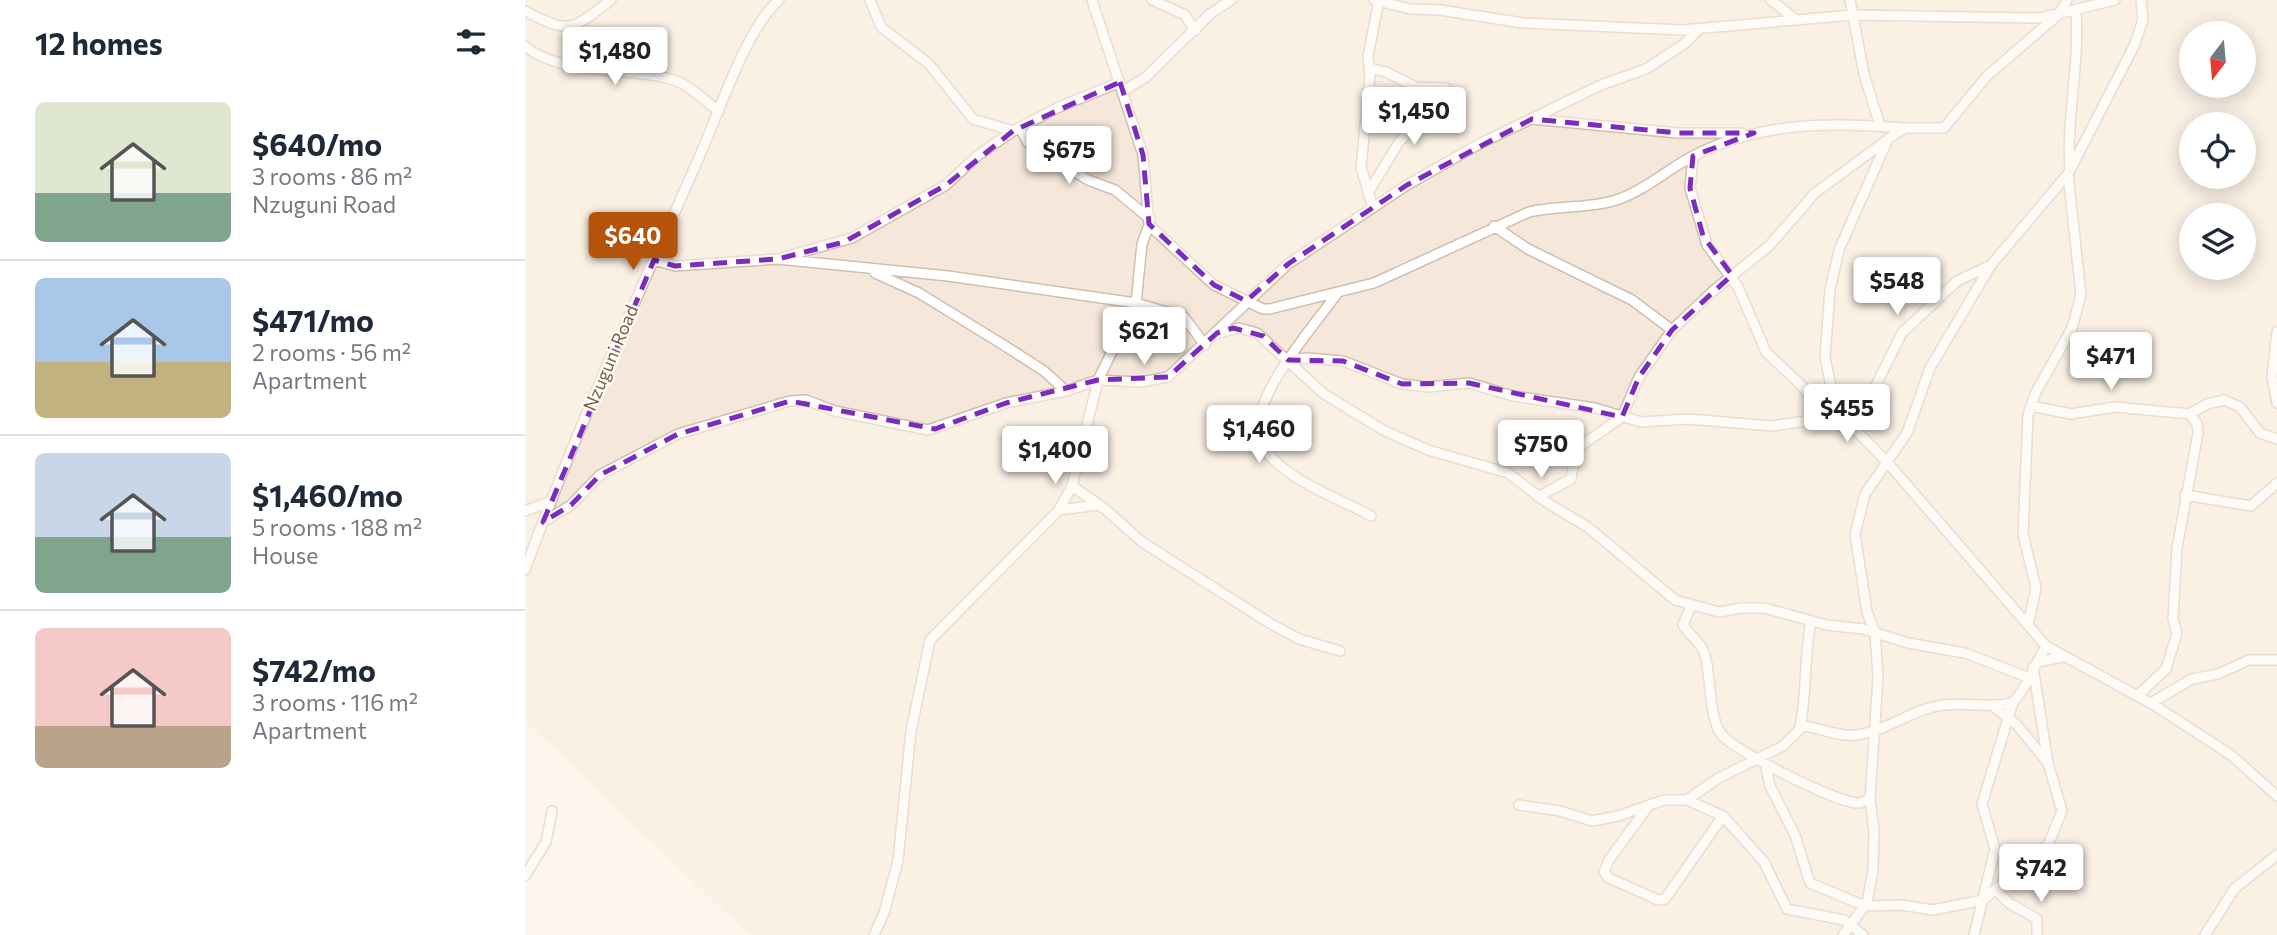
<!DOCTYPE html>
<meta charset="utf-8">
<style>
:root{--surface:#fff;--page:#f6f6f7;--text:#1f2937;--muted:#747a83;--line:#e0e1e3;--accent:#b45309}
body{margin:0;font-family:Commissioner,sans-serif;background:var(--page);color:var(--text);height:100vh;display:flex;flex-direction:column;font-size:26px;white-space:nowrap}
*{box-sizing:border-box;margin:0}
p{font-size:23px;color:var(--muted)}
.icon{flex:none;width:38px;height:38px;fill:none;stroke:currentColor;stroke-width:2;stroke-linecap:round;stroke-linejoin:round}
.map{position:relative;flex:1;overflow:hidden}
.drawer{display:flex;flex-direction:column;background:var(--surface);width:525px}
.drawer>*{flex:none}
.needle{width:46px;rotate:196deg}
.fabs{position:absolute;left:1654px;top:21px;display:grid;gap:14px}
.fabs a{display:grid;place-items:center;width:77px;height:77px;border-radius:50%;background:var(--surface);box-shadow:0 4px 18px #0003;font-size:35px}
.price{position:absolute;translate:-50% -60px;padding:0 16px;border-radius:7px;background:#fff;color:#222;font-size:23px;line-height:46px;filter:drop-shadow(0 2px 4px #0008)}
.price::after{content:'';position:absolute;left:50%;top:42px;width:21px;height:16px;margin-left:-10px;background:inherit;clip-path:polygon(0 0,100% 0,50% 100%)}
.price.on{background:var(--accent);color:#fff}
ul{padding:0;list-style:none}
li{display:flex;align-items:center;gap:21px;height:175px;padding:0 35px}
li+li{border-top:2px solid var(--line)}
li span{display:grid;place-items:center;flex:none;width:196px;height:140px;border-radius:10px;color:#555}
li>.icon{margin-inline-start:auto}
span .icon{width:84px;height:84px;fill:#fffc;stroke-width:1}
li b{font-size:30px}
h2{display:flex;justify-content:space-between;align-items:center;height:84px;padding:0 35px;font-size:30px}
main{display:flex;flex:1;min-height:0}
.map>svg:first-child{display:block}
.residential{fill:#f5e8da;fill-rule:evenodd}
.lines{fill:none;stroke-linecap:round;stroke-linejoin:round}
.street-casing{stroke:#d1beb0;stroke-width:12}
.street{stroke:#fff;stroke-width:9}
.marked{fill:none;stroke:#7b2cbf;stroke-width:5;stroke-dasharray:14 9;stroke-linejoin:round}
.labels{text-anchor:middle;stroke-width:5;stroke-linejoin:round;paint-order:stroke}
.street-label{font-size:18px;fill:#7a5c4d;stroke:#fffaf3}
</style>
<main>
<section class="drawer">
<h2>12 homes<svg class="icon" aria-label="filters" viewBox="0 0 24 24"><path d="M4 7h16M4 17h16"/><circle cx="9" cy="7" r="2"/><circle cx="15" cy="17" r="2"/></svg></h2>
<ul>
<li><span style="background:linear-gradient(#dfe7d0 65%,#7fa58c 0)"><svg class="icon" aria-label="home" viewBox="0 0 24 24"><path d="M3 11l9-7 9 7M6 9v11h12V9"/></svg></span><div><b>$640/mo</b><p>3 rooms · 86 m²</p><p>Nzuguni Road</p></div></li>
<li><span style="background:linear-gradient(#a9c7e8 60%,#c2b280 0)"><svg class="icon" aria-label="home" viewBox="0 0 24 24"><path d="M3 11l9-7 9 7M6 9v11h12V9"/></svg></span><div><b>$471/mo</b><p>2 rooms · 56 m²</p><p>Apartment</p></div></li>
<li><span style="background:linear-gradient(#c9d6e8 60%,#7fa58c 0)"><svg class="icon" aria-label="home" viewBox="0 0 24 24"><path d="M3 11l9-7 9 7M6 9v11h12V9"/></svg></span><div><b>$1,460/mo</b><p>5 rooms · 188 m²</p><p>House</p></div></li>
<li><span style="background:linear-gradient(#f6c9c9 70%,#b9a48a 0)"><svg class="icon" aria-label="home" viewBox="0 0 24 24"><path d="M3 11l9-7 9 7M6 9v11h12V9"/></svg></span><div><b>$742/mo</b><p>3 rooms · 116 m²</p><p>Apartment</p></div></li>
</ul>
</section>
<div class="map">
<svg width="1752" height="935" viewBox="0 0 1752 935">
<rect width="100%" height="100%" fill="#fdf6ec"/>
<path class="residential" d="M 0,0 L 1752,0 L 1752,935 L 224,935 L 0,721 ZM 1666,33 L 1718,33 L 1718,86 L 1666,86 ZM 1666,124 L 1718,124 L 1718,177 L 1666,177 ZM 1666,215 L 1718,215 L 1718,268 L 1666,268 Z"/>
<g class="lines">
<g class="street-casing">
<path id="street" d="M 345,0 L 356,27 L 404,64 L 448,119 L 488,131
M 627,0 L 660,15 L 670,31
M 849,0 L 885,9 L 915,10 L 998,23 L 1157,30 L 1328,15 L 1515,18 L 1590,0
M 1246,0 L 1270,19
M 1325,0 L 1339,74 L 1355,126
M 1542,0 L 1534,14 L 1462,76 L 1419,128 L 1380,128 L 1363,139 L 1314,250 L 1305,290 L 1300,357 L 1307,392 L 1320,419 L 1362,462 L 1521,646 L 1629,705 L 1706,755 L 1752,796
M 0,11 C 46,35 46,30 86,0
M 0,46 C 35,77 114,66 154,82 C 168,88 182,103 194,111
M 845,68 L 861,72 L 891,87 L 921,88
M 598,91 L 621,77 L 685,14 L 706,0
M 1007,119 L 1153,133 L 1216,133
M 495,128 L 503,143 L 563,180 L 590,190 L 625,219
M 1168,156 L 1165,188 L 1182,245 L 1213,287 L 1241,352 L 1276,385 L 1302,418
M 1545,170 C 1541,116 1555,65 1551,11
M 843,193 L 874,142 L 896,119 L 912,88
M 848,208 L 836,167 L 845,76 L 843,56 L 854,0
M 624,225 L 689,285 L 738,309 L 745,309 L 849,283 L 1004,212 C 1033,205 1066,209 1094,199 C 1120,190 1143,169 1168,156 C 1234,122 1305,122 1378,128
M 969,226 L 1003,249 L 1107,300 L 1147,330
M 259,257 L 327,238 L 421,185 L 452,156 L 488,131 L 532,108 L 595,82
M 129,260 L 150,266 L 253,259 L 423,276 L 611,303 L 659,317 L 680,345
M 350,273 L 394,293 L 477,344 L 519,371 L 541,391
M 811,295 C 790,325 713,410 738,447 C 761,481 812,497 846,516
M 1752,332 L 1747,377 L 1752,403
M 693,333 L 714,328 L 732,333 L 799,394 L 858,430 L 903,450 L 983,473 L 1021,502 L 1064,528 L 1150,600 L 1194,612 L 1217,608 L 1239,608 L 1302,625 L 1338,629 L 1383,643 L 1440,653 L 1502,677
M 763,360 L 783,358 L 818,361 L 877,384 L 903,387 L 944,383 L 988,396 L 1070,408 L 1116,422 L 1163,419 L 1247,426 L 1302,418 L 1320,419 L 1347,393 L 1377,333 L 1432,281 L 1464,266
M 1506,406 L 1546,414 L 1590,407 L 1665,414 L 1682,404 L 1699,400 L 1715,407 L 1735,433 L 1752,439
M 547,486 L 580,509 L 617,542 L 746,624 L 774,639 L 815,651
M 1660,495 L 1726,506 L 1752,483
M 1013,497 L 1046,479 L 1051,449 L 1097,417 L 1114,377 L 1147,330 L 1188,291 L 1244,246 L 1290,193 L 1362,140
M 534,510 L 573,505
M 0,511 L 24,502
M 18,522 L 46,505 L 75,475 L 153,434 L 265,401 L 281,400 L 310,411 L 403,430 L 481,403 L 541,391 L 573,380 L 616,382 L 643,377 L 763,264 L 882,185 L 956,143 L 1076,85 L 1121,69 L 1159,44 L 1173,30
M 0,570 C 51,429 115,292 175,155 C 194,113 221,28 254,0
M 1166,606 L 1158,625 C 1165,636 1177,643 1180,655 C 1186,676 1184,718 1196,734 C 1209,751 1315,805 1335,803 C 1338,802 1341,800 1345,799
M 1503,625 L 1511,588 L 1498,534 L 1503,415 L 1511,392 L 1547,328 L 1556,295 L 1543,174
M 1512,662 L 1538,657
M 1613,695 L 1641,669 L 1652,633 L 1648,619 L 1652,548 L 1673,433 L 1672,424 L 1665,414
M 1626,703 L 1667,679 L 1693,674 L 1724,660 L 1752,660
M 1466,705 L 1491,724 L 1523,763
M 1275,728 C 1282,691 1279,657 1286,621
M 1241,767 L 1245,786 L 1270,835 L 1285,883 L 1340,906 L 1377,905 L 1408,910 L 1458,900 L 1523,845 L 1537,811 L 1523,763 L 1508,667
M 1162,800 L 1198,816 L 1239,862 L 1262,909 L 1319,920 L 1338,935
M 994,805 L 1035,811 L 1067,821 L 1093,816 L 1139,800 L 1162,800 L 1192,779 L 1258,746 L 1278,726 C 1297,728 1312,737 1331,735 C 1363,731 1387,709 1418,705 C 1436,702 1474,709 1488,702 C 1496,697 1515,656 1521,646
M 1124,805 L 1084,860 L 1079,872 L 1084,878 L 1133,900 L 1140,899 L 1198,816
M 0,876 L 21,842 L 27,811
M 1471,890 L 1484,903 L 1512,919 L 1512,935
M 349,935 L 359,913 L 373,861 L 386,731 L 405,640 L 534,510 L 547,486 L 573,380 L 611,303 L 617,244 L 624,225 L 618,155 L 567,0
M 1318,935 L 1342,903 L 1348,870 L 1349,831 L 1345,799 L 1353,677 L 1350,633 L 1342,612 L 1330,534 L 1340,494 L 1382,433 L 1405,368 L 1466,265 L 1543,174 L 1609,46 L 1618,20 L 1616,0
M 1449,935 L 1470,849 L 1457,804 L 1488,702
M 1680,935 L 1710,888 L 1752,855"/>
</g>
<use href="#street" class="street"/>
</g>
<path d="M0 0H1752V935H0ZM 595,82 L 618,155 L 624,224 L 689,285 L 721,301 L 763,264 L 882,185 L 1007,119 L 1153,133 L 1229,133 L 1168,156 L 1165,188 L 1178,236 L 1207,275 L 1147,330 L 1114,377 L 1097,417 L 944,383 L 877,384 L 818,361 L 763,360 L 738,336 L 708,328 L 692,333 L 643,377 L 573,380 L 481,403 L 410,429 L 265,401 L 153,434 L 75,475 L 46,505 L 18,522 L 129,260 L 150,266 L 253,259 L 319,242 L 421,185 L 488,131 Z" fill="#fdf6ec" fill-opacity=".55" fill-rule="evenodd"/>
<path class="marked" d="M 595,82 L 618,155 L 624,224 L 689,285 L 721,301 L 763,264 L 882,185 L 1007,119 L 1153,133 L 1229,133 L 1168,156 L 1165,188 L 1178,236 L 1207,275 L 1147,330 L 1114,377 L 1097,417 L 944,383 L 877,384 L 818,361 L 763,360 L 738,336 L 708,328 L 692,333 L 643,377 L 573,380 L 481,403 L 410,429 L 265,401 L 153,434 L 75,475 L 46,505 L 18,522 L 129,260 L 150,266 L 253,259 L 319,242 L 421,185 L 488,131 Z"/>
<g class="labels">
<g class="street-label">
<text transform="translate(86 358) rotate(-67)" y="6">Nzuguni Road</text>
</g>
</g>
</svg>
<div class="fabs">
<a><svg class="needle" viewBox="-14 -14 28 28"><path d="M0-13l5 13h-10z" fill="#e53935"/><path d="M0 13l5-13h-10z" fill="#747a83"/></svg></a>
<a><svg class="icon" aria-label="locate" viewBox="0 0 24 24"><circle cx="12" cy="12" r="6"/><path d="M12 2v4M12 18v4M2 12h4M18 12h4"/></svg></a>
<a><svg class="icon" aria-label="layers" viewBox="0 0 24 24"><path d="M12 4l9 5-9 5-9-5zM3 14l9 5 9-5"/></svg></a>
</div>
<b class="price" style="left:90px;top:87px">$1,480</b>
<b class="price" style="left:889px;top:147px">$1,450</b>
<b class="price" style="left:544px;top:186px">$675</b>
<b class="price on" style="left:108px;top:272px">$640</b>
<b class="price" style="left:1372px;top:317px">$548</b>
<b class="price" style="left:619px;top:367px">$621</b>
<b class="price" style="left:1586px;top:392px">$471</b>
<b class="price" style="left:1322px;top:444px">$455</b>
<b class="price" style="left:734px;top:465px">$1,460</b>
<b class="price" style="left:1016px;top:480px">$750</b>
<b class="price" style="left:530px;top:486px">$1,400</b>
<b class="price" style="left:1516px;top:904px">$742</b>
</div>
</main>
